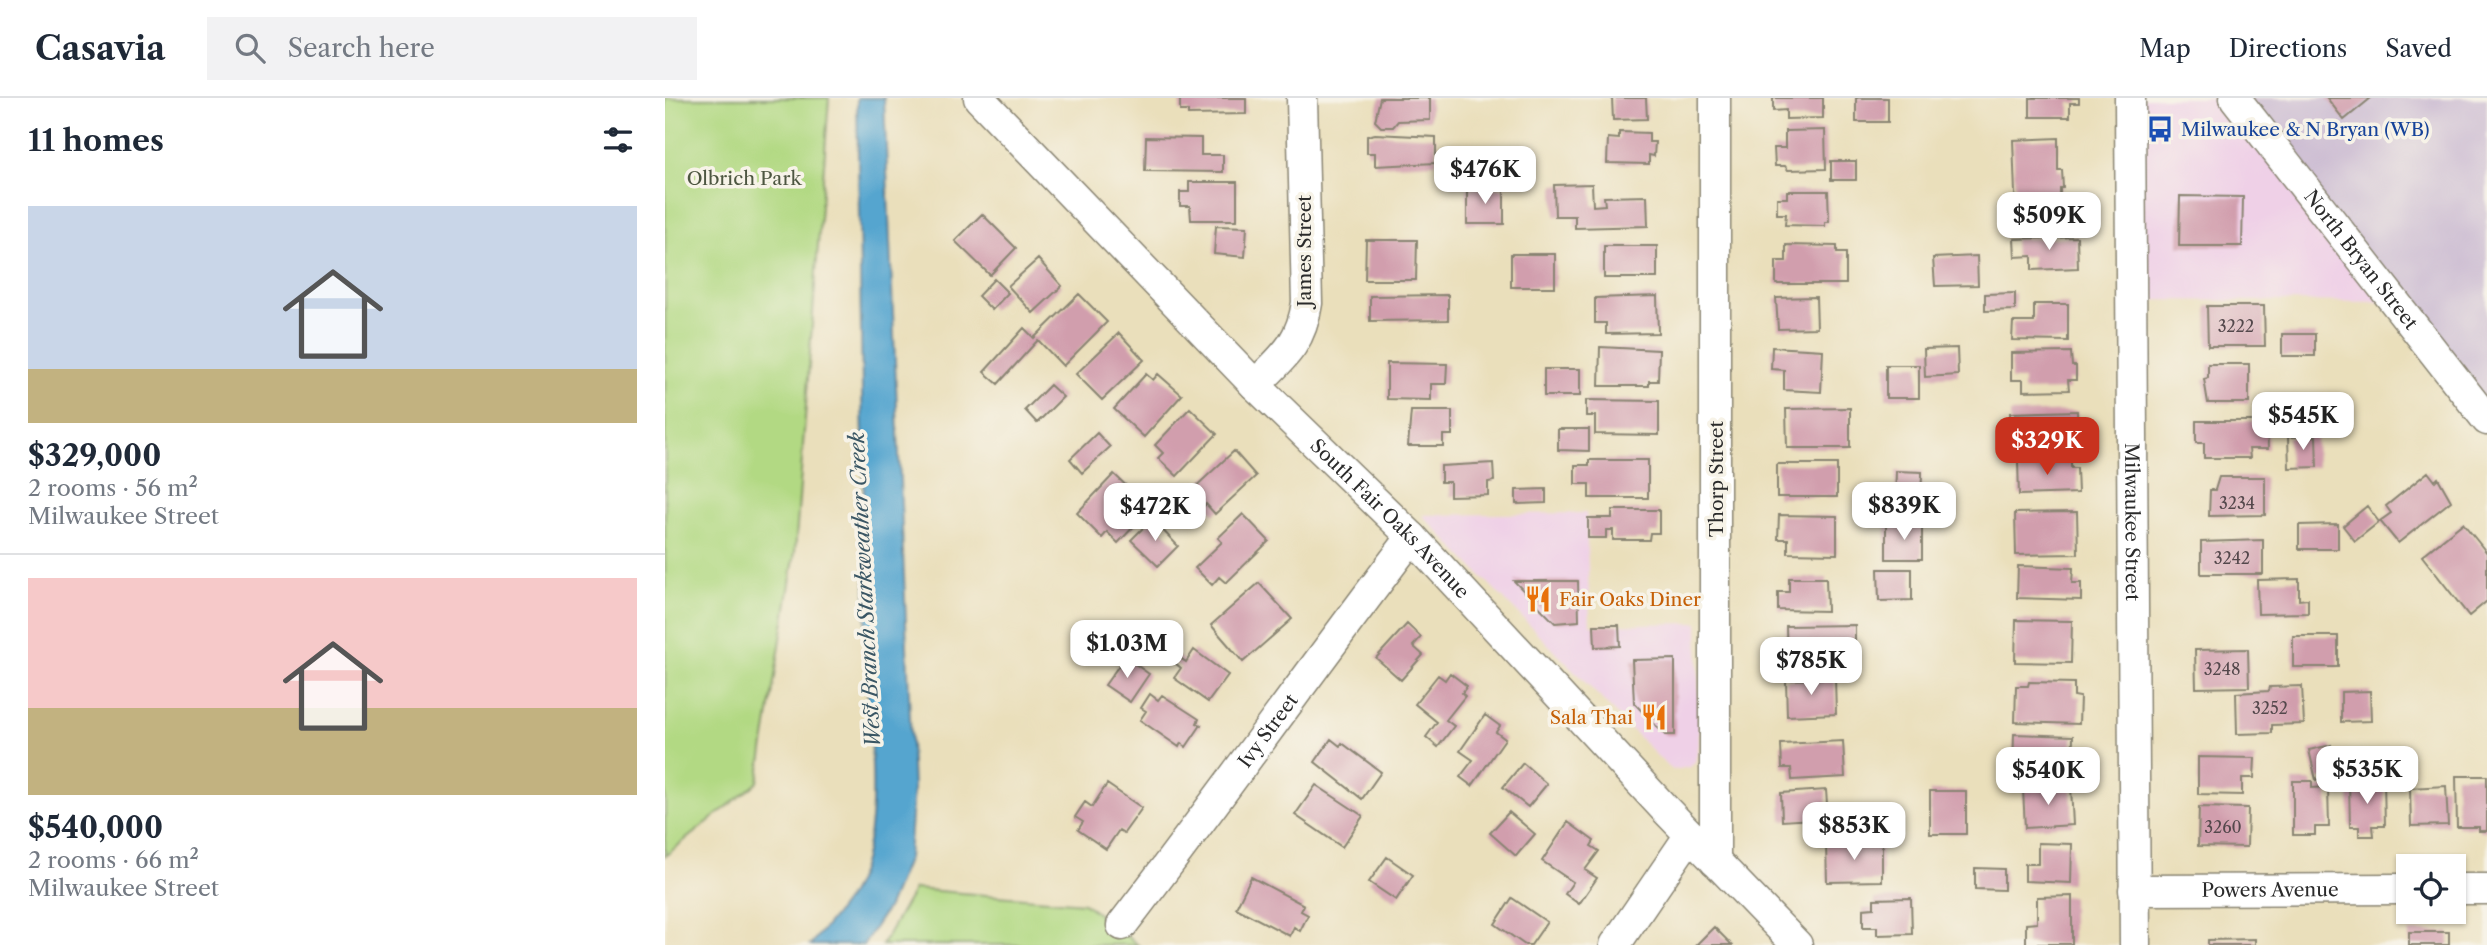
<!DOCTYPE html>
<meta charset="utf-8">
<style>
:root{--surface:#fff;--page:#f2f2f3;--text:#1f2937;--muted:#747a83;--line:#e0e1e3;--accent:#c8321e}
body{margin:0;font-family:"Libre Caslon Text",serif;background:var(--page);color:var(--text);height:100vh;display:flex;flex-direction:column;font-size:26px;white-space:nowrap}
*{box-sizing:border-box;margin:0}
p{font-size:23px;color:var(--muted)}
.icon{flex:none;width:38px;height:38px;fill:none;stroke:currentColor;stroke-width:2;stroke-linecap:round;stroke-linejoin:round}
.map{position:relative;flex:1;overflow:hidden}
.drawer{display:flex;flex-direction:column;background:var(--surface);width:665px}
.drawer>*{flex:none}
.fabs{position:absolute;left:1731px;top:756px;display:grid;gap:14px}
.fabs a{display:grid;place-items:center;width:70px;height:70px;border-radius:0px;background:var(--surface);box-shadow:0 2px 5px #0004;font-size:35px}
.price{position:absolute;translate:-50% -60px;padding:0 16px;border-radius:14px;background:#fff;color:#222;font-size:23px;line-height:46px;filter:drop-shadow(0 2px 4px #0008)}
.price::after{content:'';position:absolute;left:50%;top:42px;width:21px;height:16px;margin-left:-10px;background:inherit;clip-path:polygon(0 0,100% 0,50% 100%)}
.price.selected{background:var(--accent);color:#fff}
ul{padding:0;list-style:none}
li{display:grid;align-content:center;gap:14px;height:371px;padding:0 28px}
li+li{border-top:2px solid var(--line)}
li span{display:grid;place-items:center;height:217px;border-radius:0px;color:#555}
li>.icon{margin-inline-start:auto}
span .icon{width:126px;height:126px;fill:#fffc;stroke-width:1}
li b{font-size:30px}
h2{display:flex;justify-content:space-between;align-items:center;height:84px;padding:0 28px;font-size:30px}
header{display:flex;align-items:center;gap:42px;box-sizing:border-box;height:98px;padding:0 35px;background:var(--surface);border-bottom:2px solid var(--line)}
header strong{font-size:33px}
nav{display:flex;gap:38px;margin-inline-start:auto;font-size:24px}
.search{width:490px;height:63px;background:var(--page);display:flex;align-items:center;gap:18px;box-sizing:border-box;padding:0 24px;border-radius:0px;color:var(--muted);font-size:26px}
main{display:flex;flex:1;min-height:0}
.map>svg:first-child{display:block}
.built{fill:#efd0e7}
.industrial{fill:#cdbed3}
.green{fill:#b2d983;stroke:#6e8257;stroke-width:2}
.water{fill:#55a5cf;stroke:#40687d;stroke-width:2}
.building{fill:#d19ead}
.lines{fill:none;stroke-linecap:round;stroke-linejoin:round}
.minor-casing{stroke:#8a8573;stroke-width:33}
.minor{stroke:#fff;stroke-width:30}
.labels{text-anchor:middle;stroke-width:7;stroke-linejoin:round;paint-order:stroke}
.number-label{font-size:16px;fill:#54484c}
.transit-label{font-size:19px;fill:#164399;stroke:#f7f3e8;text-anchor:start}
.park-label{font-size:19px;fill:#4d5641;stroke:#f7f3e8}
.street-label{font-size:19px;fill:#2b2b2b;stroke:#f7f3e8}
.food-label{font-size:19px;fill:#c56008;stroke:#f7f3e8;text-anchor:start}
.water-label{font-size:21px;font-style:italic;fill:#3a5664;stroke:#f7f3e8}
</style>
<header>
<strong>Casavia</strong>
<div class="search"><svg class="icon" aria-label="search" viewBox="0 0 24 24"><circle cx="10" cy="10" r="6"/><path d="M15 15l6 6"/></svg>Search here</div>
<nav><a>Map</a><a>Directions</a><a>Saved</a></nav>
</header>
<main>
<section class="drawer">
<h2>11 homes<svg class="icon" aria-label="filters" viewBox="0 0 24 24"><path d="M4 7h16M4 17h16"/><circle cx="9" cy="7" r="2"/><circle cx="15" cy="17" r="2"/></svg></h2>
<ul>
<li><span style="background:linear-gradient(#c9d6e8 75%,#c2b280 0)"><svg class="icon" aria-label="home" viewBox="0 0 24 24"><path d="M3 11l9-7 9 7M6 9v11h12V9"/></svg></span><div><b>$329,000</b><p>2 rooms · 56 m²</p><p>Milwaukee Street</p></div></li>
<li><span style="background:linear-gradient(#f6c9c9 60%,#c2b280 0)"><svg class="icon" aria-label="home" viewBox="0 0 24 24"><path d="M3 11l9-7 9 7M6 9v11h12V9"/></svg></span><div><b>$540,000</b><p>2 rooms · 66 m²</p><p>Milwaukee Street</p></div></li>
</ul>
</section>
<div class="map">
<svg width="1822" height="847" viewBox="0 0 1822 847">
<rect width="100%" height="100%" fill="#f7f3e8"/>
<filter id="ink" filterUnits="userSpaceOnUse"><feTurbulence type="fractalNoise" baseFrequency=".0143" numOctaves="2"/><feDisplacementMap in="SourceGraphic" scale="14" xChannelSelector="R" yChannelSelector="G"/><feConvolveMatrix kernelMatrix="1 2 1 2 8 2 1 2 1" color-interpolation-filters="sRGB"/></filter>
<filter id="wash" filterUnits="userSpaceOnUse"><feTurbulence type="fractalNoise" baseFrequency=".00686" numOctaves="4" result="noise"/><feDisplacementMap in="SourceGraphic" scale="28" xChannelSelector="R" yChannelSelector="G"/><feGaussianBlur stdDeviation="1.57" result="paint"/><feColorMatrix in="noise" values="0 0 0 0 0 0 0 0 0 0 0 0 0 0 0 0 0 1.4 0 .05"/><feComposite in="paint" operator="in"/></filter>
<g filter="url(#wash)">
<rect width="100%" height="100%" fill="#eadfbb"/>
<path class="built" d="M 1465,0 L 1570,0 L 1730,204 L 1466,202 Z
M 921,415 L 925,527 L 1033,525 L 1034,647 L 1030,664 L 1025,669 L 1008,672 L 1000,666 L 757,417 Z"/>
<path class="industrial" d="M 1570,0 L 1822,0 L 1822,322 Z"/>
<path class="green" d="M 0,0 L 164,0 L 130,454 L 93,684 L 0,758 Z
M 249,791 L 419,805 L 473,847 L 217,847 Z"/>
<path class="water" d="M 192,0 L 219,0 L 248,691 L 243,760 L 223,809 L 198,847 L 145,847 C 158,831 174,814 185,796 C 218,743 206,646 202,585 Z"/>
<g id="blocks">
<path class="building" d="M 515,0 L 581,0 L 581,16 L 523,17 L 523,13 L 515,13 Z
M 715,0 L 765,0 L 765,22 L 733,23 L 728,29 L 716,29 L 710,23 Z
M 947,0 L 981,0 L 982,21 L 948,22 Z
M 1108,0 L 1158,0 L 1158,20 L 1121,21 L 1121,12 L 1108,13 Z
M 1191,0 L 1223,0 L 1223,24 L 1191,24 Z
M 1365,0 L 1414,0 L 1414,5 L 1405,5 L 1405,19 L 1365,19 Z
M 1662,0 L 1706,0 L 1679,22 Z
M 1160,32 L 1161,71 L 1123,72 L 1120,68 L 1110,68 L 1109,50 L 1120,50 L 1120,33 Z
M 954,34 L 984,35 L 984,44 L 990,44 L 989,58 L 984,57 L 984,66 L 942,65 L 943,40 L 954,41 Z
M 710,36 L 771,39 L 771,65 L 710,68 L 710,55 L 702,55 L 702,38 Z
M 481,39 L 536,40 L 536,57 L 558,57 L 558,74 L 480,73 Z
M 1393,40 L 1393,72 L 1397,72 L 1398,90 L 1395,90 L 1395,121 L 1351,122 L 1348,42 Z
M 842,60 L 842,84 L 809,84 L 809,61 Z
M 1166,63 L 1191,63 L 1191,82 L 1166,82 Z
M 524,84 L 572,84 L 572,122 L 526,122 L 525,108 L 515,108 L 515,94 L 524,94 Z
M 927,86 L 928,108 L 940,107 L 939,99 L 982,98 L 983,128 L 910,130 L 910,118 L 890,118 L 889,87 Z
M 802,90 L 839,90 L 839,126 L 802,126 Z
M 1122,93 L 1163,93 L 1164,124 L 1160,124 L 1160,128 L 1120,127 L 1121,116 L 1112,116 L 1112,100 L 1122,100 Z
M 1515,98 L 1578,99 L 1577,148 L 1514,148 Z
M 317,116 L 351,150 L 325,177 L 290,143 Z
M 551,128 L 582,129 L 580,159 L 549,156 Z
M 1412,139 L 1413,170 L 1367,172 L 1367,158 L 1350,159 L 1349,141 Z
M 701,142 L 752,142 L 751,182 L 700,182 Z
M 1121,147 L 1172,148 L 1172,155 L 1181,155 L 1181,186 L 1111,186 L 1111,163 L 1121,163 Z
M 939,148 L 992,148 L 992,180 L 939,180 Z
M 846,156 L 890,156 L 890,189 L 846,189 Z
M 1312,158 L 1313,187 L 1270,188 L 1268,160 Z
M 373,161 L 397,188 L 368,215 L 343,188 Z
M 329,181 L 343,195 L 327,212 L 313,198 Z
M 1350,195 L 1350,212 L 1320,213 L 1320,196 Z
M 414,196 L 442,224 L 398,268 L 373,242 L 333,286 L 319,274 L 359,230 L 369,240 Z
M 783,197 L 783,222 L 705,223 L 705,198 Z
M 992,198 L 993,235 L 941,236 L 941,225 L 930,225 L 930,200 Z
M 1151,199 L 1152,230 L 1113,231 L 1111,200 Z
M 1369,206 L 1403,206 L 1403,243 L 1347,242 L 1348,224 L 1369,224 Z
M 1542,208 L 1599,208 L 1600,248 L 1543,248 Z
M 454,235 L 479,262 L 437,302 L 411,276 Z
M 1617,236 L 1650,236 L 1650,258 L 1617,258 Z
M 935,249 L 994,252 L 993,283 L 984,283 L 984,288 L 934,288 Z
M 1107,249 L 1158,252 L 1156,294 L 1119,292 L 1119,272 L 1106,271 Z
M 1292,250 L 1293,277 L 1260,279 L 1259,251 Z
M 1406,254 L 1407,268 L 1411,268 L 1411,282 L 1403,282 L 1404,292 L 1358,293 L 1358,282 L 1346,282 L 1346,255 Z
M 722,265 L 782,266 L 781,286 L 766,286 L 766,302 L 722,301 Z
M 1543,266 L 1584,266 L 1584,305 L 1543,305 L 1539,281 L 1543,280 Z
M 1221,267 L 1254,267 L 1254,300 L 1221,300 Z
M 879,271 L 915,271 L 915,298 L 879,298 Z
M 481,276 L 488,282 L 493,276 L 517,297 L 479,339 L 449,311 Z
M 385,287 L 398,299 L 372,325 L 360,312 Z
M 921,302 L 994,303 L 994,337 L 930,336 L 930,318 L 921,318 Z
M 525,310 L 552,336 L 512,378 L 493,360 L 498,355 L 490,347 Z
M 1185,310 L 1185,350 L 1122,350 L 1121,311 Z
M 746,313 L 787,313 L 787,337 L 778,337 L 778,348 L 743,348 Z
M 1412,313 L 1413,346 L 1346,348 L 1345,315 Z
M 1531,323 L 1602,323 L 1603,351 L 1584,351 L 1585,360 L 1539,360 L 1539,345 L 1531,345 Z
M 893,331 L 924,331 L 924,353 L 893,352 Z
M 432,335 L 445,349 L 417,375 L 405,361 Z
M 1651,338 L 1652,369 L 1624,370 L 1623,339 Z
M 569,353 L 591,378 L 550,416 L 541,406 L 535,412 L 528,404 L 533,399 L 527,392 Z
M 1406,360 L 1406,370 L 1412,370 L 1413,395 L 1354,397 L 1353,362 Z
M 924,362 L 983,362 L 983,400 L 924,400 L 924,386 L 910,386 L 910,367 L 924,367 Z
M 828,365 L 829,383 L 823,384 L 823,397 L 785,398 L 785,384 L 776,384 L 776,368 Z
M 1112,366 L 1172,366 L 1172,399 L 1112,399 Z
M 1231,373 L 1257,374 L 1256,406 L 1230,405 Z
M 1763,374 L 1770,383 L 1773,380 L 1786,403 L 1733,445 L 1715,423 L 1726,415 L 1721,408 Z
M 449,376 L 473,399 L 465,407 L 477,420 L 453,445 L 442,434 L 437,440 L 412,415 Z
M 1554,379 L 1600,379 L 1600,417 L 1544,418 L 1545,392 L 1550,392 Z
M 881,391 L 881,405 L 851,406 L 851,392 Z
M 1702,408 L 1714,424 L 1690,443 L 1678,428 Z
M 947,412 L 994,412 L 994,435 L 985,435 L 984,442 L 948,442 L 948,432 L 941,432 L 941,440 L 923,440 L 923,420 L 947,420 Z
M 1412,414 L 1413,456 L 1351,457 L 1350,415 Z
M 578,416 L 604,443 L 561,485 L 554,479 L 547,487 L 530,470 L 557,444 L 553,440 Z
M 1114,417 L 1172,418 L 1172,456 L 1123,455 L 1123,441 L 1113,441 Z
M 487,421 L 513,448 L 493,468 L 466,442 Z
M 1798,425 L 1822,455 L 1822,503 L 1804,518 L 1757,458 Z
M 1673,426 L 1673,451 L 1634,451 L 1634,427 Z
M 1221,427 L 1257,427 L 1257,461 L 1221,461 Z
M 1598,442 L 1598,476 L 1536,476 L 1536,444 Z
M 1353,468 L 1408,470 L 1407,485 L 1416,485 L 1416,502 L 1352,500 Z
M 1213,471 L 1247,471 L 1247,502 L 1214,503 Z
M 1124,480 L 1161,480 L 1162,513 L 1113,512 L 1113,494 L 1124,494 Z
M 1634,481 L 1634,502 L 1643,501 L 1643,515 L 1593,516 L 1592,482 Z
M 849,483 L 913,483 L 914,523 L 890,525 Z
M 594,485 L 627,521 L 578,564 L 546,527 Z
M 1351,522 L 1407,523 L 1406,565 L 1350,564 Z
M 742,526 L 756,539 L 748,548 L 758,557 L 736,582 L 711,560 Z
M 929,527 L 954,527 L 955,548 L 930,549 Z
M 1190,527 L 1190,565 L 1132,566 L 1132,562 L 1122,563 L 1121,528 Z
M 1628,538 L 1673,538 L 1673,569 L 1628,569 Z
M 1583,551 L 1584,589 L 1531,590 L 1530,552 Z
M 529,552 L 563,577 L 543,604 L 509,580 L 516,570 L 504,560 L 508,555 L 521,564 Z
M 460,559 L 484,576 L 465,604 L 440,587 Z
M 1010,561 L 1010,637 L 1000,637 L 969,605 L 967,562 Z
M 785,575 L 802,588 L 797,595 L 800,598 L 781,622 L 789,628 L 773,649 L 761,639 L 772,624 L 750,606 L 773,577 L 780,582 Z
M 1170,580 L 1171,616 L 1122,618 L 1121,582 Z
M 1364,584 L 1409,585 L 1409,598 L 1415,599 L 1414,626 L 1350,624 L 1351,588 L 1363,588 Z
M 1637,588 L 1639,626 L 1607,627 L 1607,635 L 1572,636 L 1571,595 L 1604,593 L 1605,589 Z
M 1705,593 L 1706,623 L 1676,624 L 1676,594 Z
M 485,596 L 493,602 L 497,597 L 534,621 L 532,625 L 536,627 L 521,649 L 516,645 L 514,649 L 475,622 L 481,613 L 476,610 Z
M 820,617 L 835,628 L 831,634 L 840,641 L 807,688 L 795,679 L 808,662 L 795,653 Z
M 1349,636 L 1408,638 L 1407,677 L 1348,675 Z
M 666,641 L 675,648 L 677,645 L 716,674 L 697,701 L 650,664 Z
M 1178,643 L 1180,679 L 1127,682 L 1126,670 L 1117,670 L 1116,646 Z
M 1666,647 L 1672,677 L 1651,682 L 1644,652 Z
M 1533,659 L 1590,660 L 1589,680 L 1577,680 L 1577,697 L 1533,696 Z
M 858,665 L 882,686 L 863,709 L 838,689 Z
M 1791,678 L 1822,678 L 1822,733 L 1814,733 L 1814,729 L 1792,729 Z
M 1719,682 L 1720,728 L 1708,728 L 1709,738 L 1694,738 L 1694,729 L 1685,729 L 1684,683 Z
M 1628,683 L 1647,683 L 1647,690 L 1663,689 L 1664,729 L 1650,729 L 1650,737 L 1628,737 Z
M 442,686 L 477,710 L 459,735 L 454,732 L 441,751 L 413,732 L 418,724 L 410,719 L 420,704 L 427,709 Z
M 651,687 L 698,718 L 677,749 L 630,717 Z
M 1781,688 L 1783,727 L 1746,728 L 1745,690 Z
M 1406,689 L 1408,727 L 1360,730 L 1358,691 Z
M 1161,692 L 1163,720 L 1117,723 L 1116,695 Z
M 1265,693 L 1301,693 L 1301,736 L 1265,736 Z
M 1534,709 L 1583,710 L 1582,749 L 1533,748 Z
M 844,714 L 870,736 L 851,758 L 825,735 Z
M 1179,716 L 1203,716 L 1203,736 L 1179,736 Z
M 903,724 L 929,743 L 926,748 L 934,753 L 920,772 L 932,780 L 914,806 L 900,796 L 908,784 L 877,763 Z
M 1217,745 L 1217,783 L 1162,784 L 1161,746 Z
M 1373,745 L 1407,746 L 1406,785 L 1360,783 L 1360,766 L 1373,766 Z
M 722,759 L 748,777 L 731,802 L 704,784 Z
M 1310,770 L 1339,771 L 1339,792 L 1310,791 Z
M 586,779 L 639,807 L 636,813 L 643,817 L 635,833 L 629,829 L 625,838 L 571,810 Z
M 1407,798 L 1407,846 L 1361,846 L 1361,826 L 1372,825 L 1372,799 Z
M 847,800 L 882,824 L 866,847 L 860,847 L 830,826 Z
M 1246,800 L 1247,836 L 1212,837 L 1212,829 L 1198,829 L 1198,811 L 1209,810 L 1209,801 Z
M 1049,829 L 1067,847 L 1031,847 Z
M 1744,834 L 1784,834 L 1784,847 L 1744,847 Z
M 1590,841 L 1590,847 L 1543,847 L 1543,842 Z"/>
</g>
</g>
<g filter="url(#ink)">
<use href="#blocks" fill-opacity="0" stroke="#8a8573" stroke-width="2"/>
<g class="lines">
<g class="minor-casing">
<g id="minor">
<path id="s1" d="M 314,0 L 590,287 L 747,439 L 999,710 L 1132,847"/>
<path d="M 1050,0 L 1050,763"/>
<path id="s2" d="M 1465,0 L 1470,847"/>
<path id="s3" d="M 1570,0 L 1822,322"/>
<path d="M 590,287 C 618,259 636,246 642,205 L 637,0"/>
<path d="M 1788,791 L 1822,791"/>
<path id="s4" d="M 1469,792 L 1743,791"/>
<path id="s5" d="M 457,827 C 556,699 649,567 747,439"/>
<path d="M 950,847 L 1025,737"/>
</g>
</g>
<use href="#minor" class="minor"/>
</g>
</g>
<defs>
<g id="bus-bare" transform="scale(2.1)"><path d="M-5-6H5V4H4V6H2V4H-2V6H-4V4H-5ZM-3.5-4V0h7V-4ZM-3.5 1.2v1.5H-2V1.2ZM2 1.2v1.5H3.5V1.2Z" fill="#1a4fb4" stroke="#f7f3e8" stroke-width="2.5" paint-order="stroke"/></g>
<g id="restaurant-bare" transform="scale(2.1)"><path d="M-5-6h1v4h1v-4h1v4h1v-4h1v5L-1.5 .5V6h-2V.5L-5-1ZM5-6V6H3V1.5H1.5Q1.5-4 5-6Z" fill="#e8710a" stroke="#f7f3e8" stroke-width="2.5" paint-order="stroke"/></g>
</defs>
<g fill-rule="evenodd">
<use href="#bus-bare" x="1495" y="31"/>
<use href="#restaurant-bare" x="873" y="501"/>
<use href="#restaurant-bare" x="989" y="619"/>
</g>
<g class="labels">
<g class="number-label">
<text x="1571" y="234">3222</text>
<text x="1572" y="411">3234</text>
<text x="1567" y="466">3242</text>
<text x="1557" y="577">3248</text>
<text x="1605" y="616">3252</text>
<text x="1558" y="735">3260</text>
</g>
<g class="transit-label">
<text x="1516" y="38">Milwaukee &amp; N Bryan (WB)</text>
</g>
<g class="park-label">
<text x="79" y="87">Olbrich Park</text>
</g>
<g class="street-label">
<text transform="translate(639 153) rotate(-90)" y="7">James Street</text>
<text dy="7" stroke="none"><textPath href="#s3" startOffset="205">North Bryan Street</textPath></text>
<text transform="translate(1051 381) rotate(-90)" y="7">Thorp Street</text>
<text dy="7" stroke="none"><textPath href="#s1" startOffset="588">South Fair Oaks Avenue</textPath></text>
<text dy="7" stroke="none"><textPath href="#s2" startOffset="424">Milwaukee Street</textPath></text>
<text dy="7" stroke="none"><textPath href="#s5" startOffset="243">Ivy Street</textPath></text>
<text dy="7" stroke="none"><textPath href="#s4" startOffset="136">Powers Avenue</textPath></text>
</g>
<g class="food-label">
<text x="894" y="508">Fair Oaks Diner</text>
<text x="968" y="626" text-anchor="end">Sala Thai</text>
</g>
<g class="water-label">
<text transform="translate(200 492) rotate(-93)" y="7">West Branch Starkweather Creek</text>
</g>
</g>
</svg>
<div class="fabs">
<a><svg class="icon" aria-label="locate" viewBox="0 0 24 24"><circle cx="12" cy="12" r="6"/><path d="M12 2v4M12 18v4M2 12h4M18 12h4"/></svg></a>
</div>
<b class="price" style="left:820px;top:108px">$476K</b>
<b class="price" style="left:1384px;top:154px">$509K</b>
<b class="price" style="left:1638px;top:354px">$545K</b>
<b class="price selected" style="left:1382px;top:379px">$329K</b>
<b class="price" style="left:1239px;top:444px">$839K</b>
<b class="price" style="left:490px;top:445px">$472K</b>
<b class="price" style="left:462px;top:582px">$1.03M</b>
<b class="price" style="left:1146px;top:599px">$785K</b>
<b class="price" style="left:1702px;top:708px">$535K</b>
<b class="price" style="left:1383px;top:709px">$540K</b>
<b class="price" style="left:1189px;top:764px">$853K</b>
</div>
</main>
